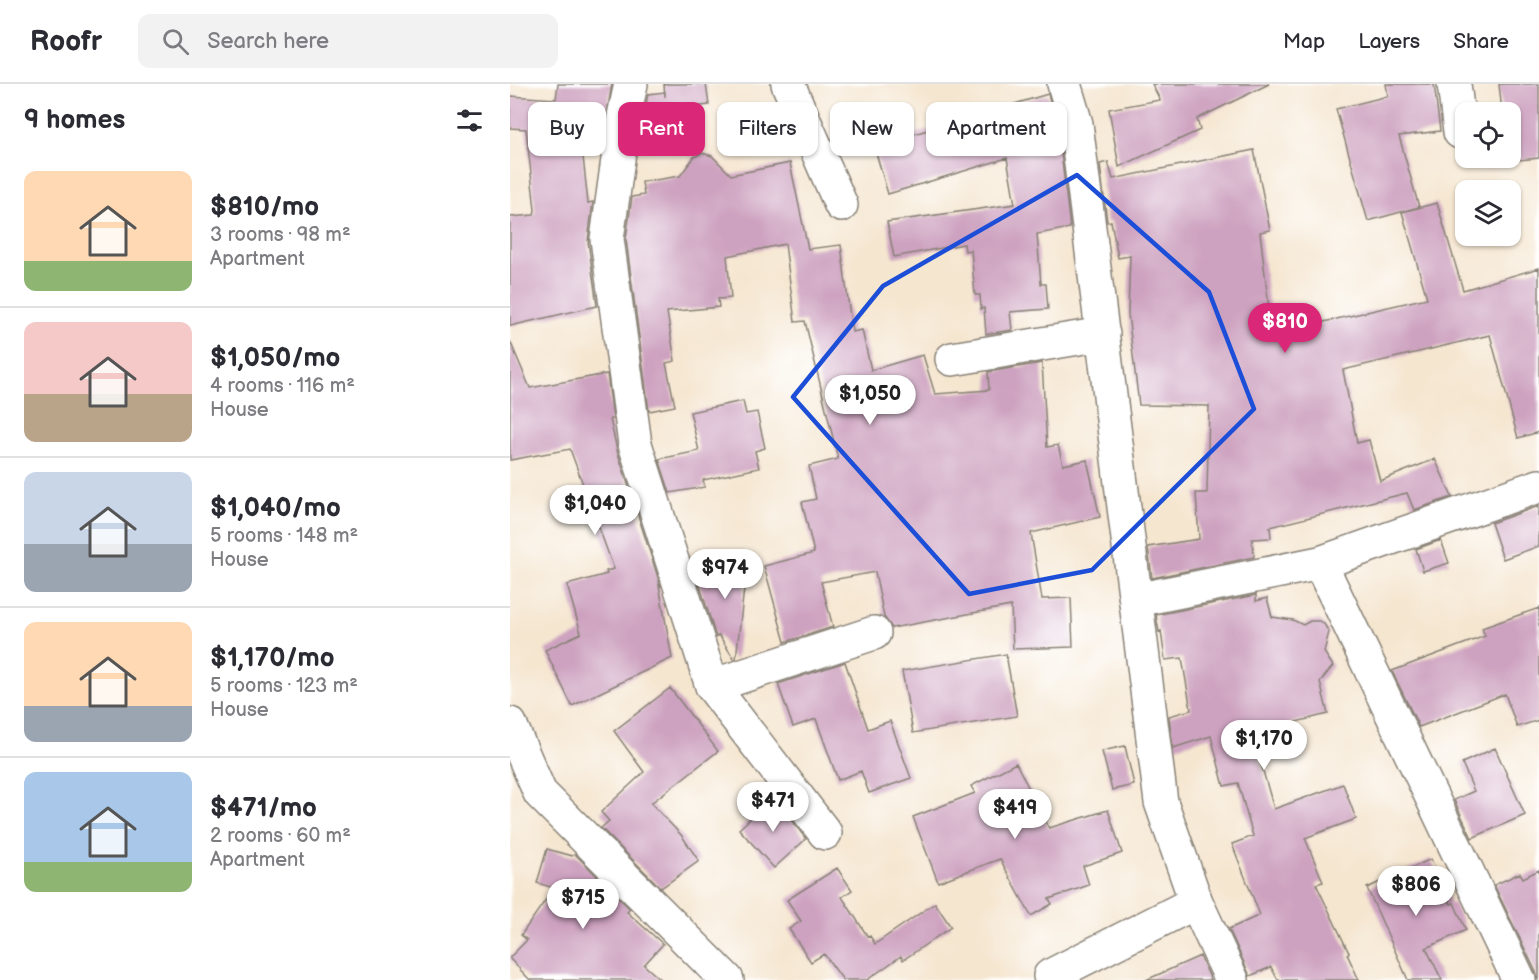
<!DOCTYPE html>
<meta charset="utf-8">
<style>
:root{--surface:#fff;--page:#f2f2f3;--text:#2b2b33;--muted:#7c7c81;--line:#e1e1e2;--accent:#db2777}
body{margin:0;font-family:"Balsamiq Sans",sans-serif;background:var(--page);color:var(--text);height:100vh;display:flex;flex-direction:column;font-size:22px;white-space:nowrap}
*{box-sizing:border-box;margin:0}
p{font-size:20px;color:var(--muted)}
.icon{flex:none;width:33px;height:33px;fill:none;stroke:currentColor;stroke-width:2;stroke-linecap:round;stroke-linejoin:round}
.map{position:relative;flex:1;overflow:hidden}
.details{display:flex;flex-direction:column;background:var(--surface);width:510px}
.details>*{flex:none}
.top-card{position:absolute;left:18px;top:18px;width:570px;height:54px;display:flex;gap:12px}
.fabs{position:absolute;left:945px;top:18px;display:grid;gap:12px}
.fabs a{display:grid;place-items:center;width:66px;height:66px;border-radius:12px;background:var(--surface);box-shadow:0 2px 4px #0004;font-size:30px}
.price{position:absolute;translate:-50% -51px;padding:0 14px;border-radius:21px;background:#fff;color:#222;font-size:20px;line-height:39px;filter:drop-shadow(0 2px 3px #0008)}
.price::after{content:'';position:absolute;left:50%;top:36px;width:18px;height:14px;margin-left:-9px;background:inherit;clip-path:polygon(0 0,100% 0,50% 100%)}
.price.on{background:var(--accent);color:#fff}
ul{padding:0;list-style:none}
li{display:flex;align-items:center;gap:18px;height:150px;padding:0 24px}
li+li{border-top:2px solid var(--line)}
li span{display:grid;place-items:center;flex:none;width:168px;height:120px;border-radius:12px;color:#555}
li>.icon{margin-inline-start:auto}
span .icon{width:72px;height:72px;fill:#fffc;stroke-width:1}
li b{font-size:26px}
h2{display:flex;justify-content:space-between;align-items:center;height:72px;padding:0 24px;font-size:26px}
.chip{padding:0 21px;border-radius:12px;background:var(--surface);box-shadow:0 2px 4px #0004;font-size:21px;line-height:54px}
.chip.on{background:var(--accent);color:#fff}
header{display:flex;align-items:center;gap:36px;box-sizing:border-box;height:84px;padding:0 30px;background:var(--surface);border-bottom:2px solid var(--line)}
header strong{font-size:28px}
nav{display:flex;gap:33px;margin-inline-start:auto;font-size:21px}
.search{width:420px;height:54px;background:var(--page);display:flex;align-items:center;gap:15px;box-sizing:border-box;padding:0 21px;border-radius:12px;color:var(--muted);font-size:22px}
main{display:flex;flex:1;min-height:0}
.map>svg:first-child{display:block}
.building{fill:#cda2c0}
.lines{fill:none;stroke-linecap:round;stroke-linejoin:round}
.minor-casing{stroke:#888176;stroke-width:36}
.minor{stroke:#fff;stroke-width:33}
.marked{fill:none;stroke:#1d4ed8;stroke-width:4.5;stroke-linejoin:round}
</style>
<header>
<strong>Roofr</strong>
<div class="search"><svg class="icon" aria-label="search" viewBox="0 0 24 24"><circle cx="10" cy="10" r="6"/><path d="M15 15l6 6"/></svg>Search here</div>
<nav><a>Map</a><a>Layers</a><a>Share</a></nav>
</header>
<main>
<section class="details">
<h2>9 homes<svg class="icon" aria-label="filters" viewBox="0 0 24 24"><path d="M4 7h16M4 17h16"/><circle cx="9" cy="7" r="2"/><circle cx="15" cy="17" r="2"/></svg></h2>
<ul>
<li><span style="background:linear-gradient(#ffd9b3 75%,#8fb573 0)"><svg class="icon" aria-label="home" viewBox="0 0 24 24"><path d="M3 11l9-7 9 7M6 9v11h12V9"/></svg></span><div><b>$810/mo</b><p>3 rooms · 98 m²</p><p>Apartment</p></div></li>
<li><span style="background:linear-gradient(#f6c9c9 60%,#b9a48a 0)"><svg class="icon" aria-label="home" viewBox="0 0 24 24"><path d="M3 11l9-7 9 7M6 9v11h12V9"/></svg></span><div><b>$1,050/mo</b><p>4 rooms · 116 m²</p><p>House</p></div></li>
<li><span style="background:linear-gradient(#c9d6e8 60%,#9aa5b1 0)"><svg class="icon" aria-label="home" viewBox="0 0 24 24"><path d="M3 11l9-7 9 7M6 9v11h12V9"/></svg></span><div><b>$1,040/mo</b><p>5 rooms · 148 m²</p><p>House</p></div></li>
<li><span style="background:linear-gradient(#ffd9b3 70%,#9aa5b1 0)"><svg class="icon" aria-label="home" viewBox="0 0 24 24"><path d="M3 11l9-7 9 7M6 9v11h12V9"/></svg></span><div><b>$1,170/mo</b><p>5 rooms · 123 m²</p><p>House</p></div></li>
<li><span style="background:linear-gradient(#a9c7e8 75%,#8fb573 0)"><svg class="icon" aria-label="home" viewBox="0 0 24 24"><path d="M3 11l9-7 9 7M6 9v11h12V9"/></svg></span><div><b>$471/mo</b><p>2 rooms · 60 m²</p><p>Apartment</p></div></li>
</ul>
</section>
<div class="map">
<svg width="1029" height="896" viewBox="0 0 1029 896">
<rect width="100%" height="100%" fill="#fff"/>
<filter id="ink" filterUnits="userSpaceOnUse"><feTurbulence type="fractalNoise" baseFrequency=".0167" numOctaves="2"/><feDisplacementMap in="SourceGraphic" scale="12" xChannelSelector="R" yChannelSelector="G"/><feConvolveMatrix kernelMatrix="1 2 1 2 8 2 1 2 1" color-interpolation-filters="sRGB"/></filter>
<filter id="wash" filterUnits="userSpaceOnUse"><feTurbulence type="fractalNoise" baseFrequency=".008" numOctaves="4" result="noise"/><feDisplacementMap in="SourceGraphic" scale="24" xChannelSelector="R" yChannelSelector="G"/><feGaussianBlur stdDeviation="1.35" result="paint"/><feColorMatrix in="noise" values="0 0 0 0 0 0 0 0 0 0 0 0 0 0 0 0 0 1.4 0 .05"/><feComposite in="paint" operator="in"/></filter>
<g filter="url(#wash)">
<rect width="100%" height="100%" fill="#f5e6d0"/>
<g id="blocks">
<path class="building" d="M 48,0 L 102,0 L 91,64 L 72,63 L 78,119 L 83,118 L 78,157 L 87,222 L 0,242 L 0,133 L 24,131 L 25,126 L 16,45 L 0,44 L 0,12 L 46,15 Z
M 154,0 L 196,0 L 199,21 L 157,26 L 160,43 L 131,47 L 138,10 L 155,8 L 155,13 Z
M 642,0 L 759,0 L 687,35 L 690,46 L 609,83 L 599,25 L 650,16 Z
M 876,0 L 924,0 L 930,47 L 889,52 L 909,123 L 858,137 L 826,25 L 878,12 Z
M 989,0 L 1029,0 L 1029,74 L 1000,77 L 1000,28 L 992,28 Z
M 538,10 L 548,44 L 560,144 L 527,150 L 531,200 L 536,200 L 538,225 L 500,228 L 502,246 L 476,250 L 474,224 L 471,225 L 470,211 L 465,211 L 461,166 L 455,167 L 454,160 L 384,173 L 377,138 L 505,120 L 497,74 L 378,110 L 364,62 Z
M 744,66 L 760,146 L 750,148 L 762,250 L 917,214 L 892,128 L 927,119 L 953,206 L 1029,184 L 1029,348 L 1008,354 L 980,251 L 833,286 L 847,359 L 859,356 L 870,397 L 925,375 L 942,413 L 904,426 L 897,409 L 760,443 L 761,454 L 742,455 L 744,473 L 642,494 L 638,463 L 689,455 L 686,409 L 697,409 L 699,322 L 629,321 L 618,230 L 620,172 L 608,174 L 601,137 L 597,138 L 590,80 L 598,78 L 603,95 Z
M 192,69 L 202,72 L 221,91 L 280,79 L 298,165 L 331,161 L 342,248 L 352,246 L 361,286 L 413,271 L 425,310 L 479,306 L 478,288 L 532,279 L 537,363 L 548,361 L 553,381 L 577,376 L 590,433 L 521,449 L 532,515 L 561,514 L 563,563 L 503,565 L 501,522 L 382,544 L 374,533 L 365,488 L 311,498 L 323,543 L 275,558 L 254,482 L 304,469 L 292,418 L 306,415 L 299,382 L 328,375 L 295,237 L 285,238 L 275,160 L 217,172 L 221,214 L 208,215 L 209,223 L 157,228 L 165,277 L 156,279 L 165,322 L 139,327 L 116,155 L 122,113 L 134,111 L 132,98 L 170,92 L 184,73 Z
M 0,257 L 20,304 L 97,290 L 103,335 L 100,335 L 107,366 L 151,503 L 149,501 L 162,574 L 62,622 L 35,566 L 71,549 L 57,501 L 97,490 L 96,487 L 104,485 L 60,365 L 0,376 Z
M 233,317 L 236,330 L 247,328 L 255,364 L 245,367 L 249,384 L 193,396 L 195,403 L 160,409 L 149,375 L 189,367 L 180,328 Z
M 1029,422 L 1029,462 L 993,475 L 981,439 Z
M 931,456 L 939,479 L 913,487 L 906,465 Z
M 237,478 L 226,575 L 224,575 L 209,551 L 206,553 L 185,486 Z
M 746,511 L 746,517 L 757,514 L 762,533 L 783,536 L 793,541 L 800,537 L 810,537 L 814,540 L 819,548 L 814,568 L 823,582 L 810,598 L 818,630 L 742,649 L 764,725 L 833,700 L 846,735 L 795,754 L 813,798 L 806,800 L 839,869 L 837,870 L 849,896 L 768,896 L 761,883 L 740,892 L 719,845 L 750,831 L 722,760 L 743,752 L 728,699 L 714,702 L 701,652 L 663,664 L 659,632 L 681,626 L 672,574 L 655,576 L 651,547 L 649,548 L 646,531 Z
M 1029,524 L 1029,636 L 1007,643 L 995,610 L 909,643 L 882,587 L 975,552 L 972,544 Z
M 496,570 L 507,632 L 403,649 L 392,587 Z
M 335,578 L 358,645 L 380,637 L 401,694 L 359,709 L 351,687 L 328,696 L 306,635 L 283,643 L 268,600 Z
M 160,604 L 208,667 L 141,719 L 172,752 L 189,777 L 151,804 L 91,744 L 99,737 L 91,728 L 134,688 L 104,647 Z
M 615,662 L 624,701 L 602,706 L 592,667 Z
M 985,664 L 1015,731 L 962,754 L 944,716 L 964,707 L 952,679 Z
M 506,679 L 539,744 L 598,726 L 612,769 L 573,782 L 579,801 L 539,815 L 542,820 L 521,832 L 490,775 L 428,798 L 403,733 L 465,709 L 461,702 Z
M 264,713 L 296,755 L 264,784 L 229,745 Z
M 37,765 L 62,772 L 65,770 L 120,825 L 117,828 L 153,860 L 134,881 L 151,896 L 20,896 L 0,875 L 0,873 L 17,856 L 11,851 L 44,804 L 27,799 Z
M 921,775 L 941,820 L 944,819 L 956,846 L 916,864 L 932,896 L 898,896 L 857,804 Z
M 327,784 L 342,806 L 332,813 L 358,853 L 360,852 L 365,860 L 425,819 L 441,843 L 393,876 L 391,872 L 357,896 L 333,896 L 314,870 L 301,878 L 279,845 L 291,837 L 277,816 Z
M 1029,786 L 1029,896 L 1028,896 L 1026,888 L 984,801 L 1010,789 L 1013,794 Z
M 690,872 L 701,896 L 636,896 Z"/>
</g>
</g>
<g filter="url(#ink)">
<use href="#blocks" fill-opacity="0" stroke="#888176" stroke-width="1.5"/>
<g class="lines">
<g class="minor-casing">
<path id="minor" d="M 121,0 L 114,32 L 97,155 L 125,360 L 202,602 L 315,749
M 278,0 L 331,121
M 554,0 L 566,40 L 651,718 L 686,818 L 722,896
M 944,0 L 950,48
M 442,275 L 593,250
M 810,479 L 1009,896
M 626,516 L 810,479 L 1029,402
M 202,602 L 364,549
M 0,640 L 30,709 L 217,896
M 540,892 L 686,818"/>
</g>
<use href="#minor" class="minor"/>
</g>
</g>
<path class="marked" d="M 567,91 L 699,208 L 744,325 L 582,486 L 459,510 L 283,313 L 373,202 Z"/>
</svg>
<div class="fabs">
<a><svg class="icon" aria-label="locate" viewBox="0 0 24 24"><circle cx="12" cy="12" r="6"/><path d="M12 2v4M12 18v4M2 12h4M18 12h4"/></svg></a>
<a><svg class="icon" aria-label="layers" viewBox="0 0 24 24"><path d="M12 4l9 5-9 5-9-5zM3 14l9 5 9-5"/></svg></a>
</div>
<b class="price on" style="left:775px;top:270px">$810</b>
<b class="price" style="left:360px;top:342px">$1,050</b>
<b class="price" style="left:85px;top:452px">$1,040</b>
<b class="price" style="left:215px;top:516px">$974</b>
<b class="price" style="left:754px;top:687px">$1,170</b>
<b class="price" style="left:263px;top:749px">$471</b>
<b class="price" style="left:505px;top:756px">$419</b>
<b class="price" style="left:906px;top:833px">$806</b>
<b class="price" style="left:73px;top:846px">$715</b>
<div class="top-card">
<a class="chip">Buy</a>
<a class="chip on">Rent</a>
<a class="chip">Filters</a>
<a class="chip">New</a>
<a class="chip">Apartment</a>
</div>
</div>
</main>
